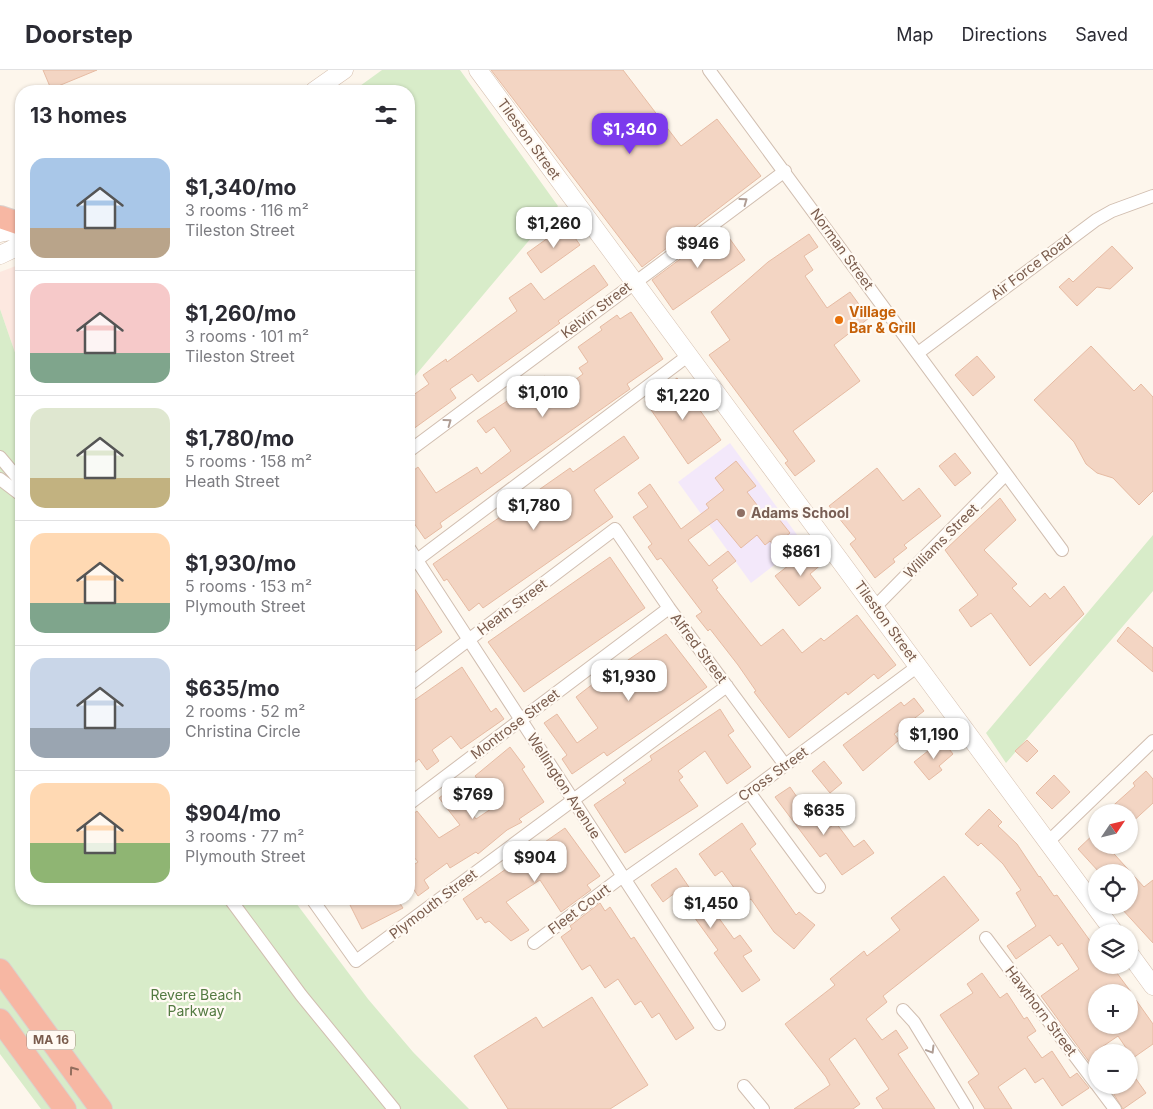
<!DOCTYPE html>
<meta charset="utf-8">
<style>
:root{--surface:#fff;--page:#f7f7f7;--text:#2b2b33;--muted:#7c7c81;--line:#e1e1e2;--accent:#7c3aed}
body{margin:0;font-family:Inter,sans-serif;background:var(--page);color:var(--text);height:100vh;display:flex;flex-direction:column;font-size:19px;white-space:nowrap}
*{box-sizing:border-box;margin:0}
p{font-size:16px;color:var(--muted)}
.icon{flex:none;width:28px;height:28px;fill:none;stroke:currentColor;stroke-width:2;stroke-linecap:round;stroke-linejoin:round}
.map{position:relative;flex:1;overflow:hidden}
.drawer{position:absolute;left:15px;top:15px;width:400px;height:820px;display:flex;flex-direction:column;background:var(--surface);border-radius:20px;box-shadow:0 1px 4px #0004}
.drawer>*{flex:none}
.needle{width:32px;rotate:55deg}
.controls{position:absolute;left:1088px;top:734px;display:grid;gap:10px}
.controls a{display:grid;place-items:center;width:50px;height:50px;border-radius:50%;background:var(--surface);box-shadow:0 1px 4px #0004;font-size:25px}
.price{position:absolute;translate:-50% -42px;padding:0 11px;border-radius:10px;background:#fff;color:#222;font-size:16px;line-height:32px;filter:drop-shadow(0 1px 2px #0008)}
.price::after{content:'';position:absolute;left:50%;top:30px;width:15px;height:11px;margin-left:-8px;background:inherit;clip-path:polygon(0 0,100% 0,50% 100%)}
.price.active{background:var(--accent);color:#fff}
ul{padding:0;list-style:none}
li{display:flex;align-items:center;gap:15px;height:125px;padding:0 15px}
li+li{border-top:1px solid var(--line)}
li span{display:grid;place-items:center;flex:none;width:140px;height:100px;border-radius:15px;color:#555}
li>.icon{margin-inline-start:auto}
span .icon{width:60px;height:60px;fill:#fffc;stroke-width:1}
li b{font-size:21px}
h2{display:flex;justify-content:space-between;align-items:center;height:60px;padding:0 15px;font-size:21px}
header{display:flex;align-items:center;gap:30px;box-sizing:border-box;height:70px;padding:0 25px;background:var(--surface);border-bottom:1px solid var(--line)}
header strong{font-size:24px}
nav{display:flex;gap:28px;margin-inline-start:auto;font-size:18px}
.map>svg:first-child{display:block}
.commercial{fill:#fde8e0}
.education{fill:#f3e8fa}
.green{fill:#d8ecc9}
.building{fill:#f3d5c3;stroke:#e6bba3}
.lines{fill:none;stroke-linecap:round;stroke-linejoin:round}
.street-casing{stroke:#d1beb0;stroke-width:14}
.secondary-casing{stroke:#d6c0b0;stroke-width:19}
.highway-casing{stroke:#dad1cd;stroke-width:24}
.street{stroke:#fff;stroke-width:12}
.secondary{stroke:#fff;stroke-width:18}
.highway{stroke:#f7b7a3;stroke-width:22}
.oneway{stroke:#af9d94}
.oneway2{stroke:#936e5e}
.food-dot{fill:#e8710a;stroke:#fffaf3;stroke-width:2}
.education-dot{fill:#8d6e63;stroke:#fffaf3;stroke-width:2}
.labels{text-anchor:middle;stroke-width:4.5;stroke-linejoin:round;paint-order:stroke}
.shield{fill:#fffaf3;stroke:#a28b7f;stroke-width:1}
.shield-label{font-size:12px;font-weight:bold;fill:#7a5c4d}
.street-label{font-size:14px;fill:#7a5c4d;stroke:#fffaf3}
.food-label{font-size:14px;font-weight:bold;fill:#c56008;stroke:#fffaf3;text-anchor:start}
.education-label{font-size:14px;font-weight:bold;fill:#785e54;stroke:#fffaf3;text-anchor:start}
.park-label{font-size:14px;fill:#537a41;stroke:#fffaf3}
</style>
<header>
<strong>Doorstep</strong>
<nav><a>Map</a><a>Directions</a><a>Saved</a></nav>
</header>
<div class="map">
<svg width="1153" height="1039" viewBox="0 0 1153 1039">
<rect width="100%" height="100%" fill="#fdf6ec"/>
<path class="commercial" d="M 21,194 L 21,300 L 0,239 L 0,202 Z"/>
<path class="education" d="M 730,373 L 803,473 L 751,513 L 678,412 Z"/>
<path class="green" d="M 382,0 L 460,0 L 558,136 L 409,313 L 409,21 L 353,21 Z
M 0,239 L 21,300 L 21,829 L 293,829 L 368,929 L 413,982 L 469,1039 L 41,1039 L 0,984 Z
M 1153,465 L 1153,521 L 1006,693 L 986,663 Z"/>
<path class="building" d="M 43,0 L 97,0 L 51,19 Z
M 491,0 L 623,0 L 681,76 L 717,49 L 761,106 L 642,197 Z
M 566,155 L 580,175 L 541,203 L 527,183 Z
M 722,158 L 745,190 L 673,240 L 652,210 Z
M 809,164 L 818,177 L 804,186 L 813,200 L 805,206 L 827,238 L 850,222 L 869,248 L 834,275 L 860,311 L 793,361 L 815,391 L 795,406 L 785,393 L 788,391 L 709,285 L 730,270 L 711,242 L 768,192 Z
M 1112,176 L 1133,198 L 1110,219 L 1097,217 L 1077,236 L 1059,217 L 1069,208 L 1073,212 Z
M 594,195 L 608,215 L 558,251 L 560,253 L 478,312 L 472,304 L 450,319 L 456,328 L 409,362 L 409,328 L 429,314 L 423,305 L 446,289 L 447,292 L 517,241 L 509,228 L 531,213 L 544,230 Z
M 631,242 L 663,289 L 627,314 L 630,319 L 440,453 L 442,457 L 425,469 L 409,446 L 409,404 L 418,397 L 436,423 L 477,397 L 481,404 L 511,381 L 494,357 L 486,363 L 477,351 L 545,306 L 557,323 L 583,304 L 579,298 L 588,292 L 578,277 L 602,260 L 600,257 L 617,245 L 620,249 Z
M 1091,276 L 1134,321 L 1141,314 L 1153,327 L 1153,421 L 1139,435 L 1113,408 L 1097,403 L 1086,394 L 1074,372 L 1034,330 Z
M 977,286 L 995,307 L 973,326 L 955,305 Z
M 677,308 L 721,370 L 688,394 L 645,331 Z
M 624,366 L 639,388 L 594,420 L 613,447 L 483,538 L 479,533 L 469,541 L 447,509 L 444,511 L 433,494 L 570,398 L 573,402 Z
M 955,383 L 971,403 L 955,416 L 939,396 Z
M 736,391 L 756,416 L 747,422 L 764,444 L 771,439 L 790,463 L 774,476 L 770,471 L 765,475 L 757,465 L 741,478 L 717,449 L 688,470 L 709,496 L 728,481 L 736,491 L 712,510 L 718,518 L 716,519 L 761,576 L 783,559 L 802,583 L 821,568 L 824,571 L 857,545 L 896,595 L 878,609 L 874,604 L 848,625 L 846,622 L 789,668 L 754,622 L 756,621 L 738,595 L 710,559 L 708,561 L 696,546 L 702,542 L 661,488 L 657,490 L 648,477 L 652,474 L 633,447 L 648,437 L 638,423 L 650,414 L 681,459 L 709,438 L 706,434 L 724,420 L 715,408 Z
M 877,398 L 903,431 L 919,418 L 941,446 L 904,475 L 907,478 L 893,489 L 895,492 L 875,508 L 850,474 L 856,469 L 829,436 Z
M 1000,428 L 1016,450 L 984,480 L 1017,514 L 1012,518 L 1030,537 L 1045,523 L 1050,529 L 1064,516 L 1084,544 L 1030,596 L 991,543 L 971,557 L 959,540 L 978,525 L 945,480 Z
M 811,478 L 823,493 L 810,504 L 821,518 L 799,536 L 775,506 Z
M 610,487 L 645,538 L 524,622 L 488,572 Z
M 409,510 L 442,562 L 409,585 Z
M 1128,557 L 1153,578 L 1153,602 L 1117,571 Z
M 666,564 L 707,617 L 607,686 L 604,682 L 572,704 L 562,689 L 567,685 L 544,653 L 557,644 L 577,673 L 598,658 L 576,627 L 611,600 L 612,601 Z
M 462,597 L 491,642 L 496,638 L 504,649 L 461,679 L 451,666 L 432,680 L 439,691 L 427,700 L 419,689 L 414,693 L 409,686 L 409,634 Z
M 914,628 L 924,641 L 894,664 L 899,670 L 863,701 L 843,675 L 901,632 L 904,636 Z
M 720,639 L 734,661 L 728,665 L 751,697 L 727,714 L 705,681 L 678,701 L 683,707 L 679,710 L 698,736 L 625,783 L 594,735 L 626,713 L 623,710 L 652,690 L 650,686 Z
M 942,670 L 953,684 L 939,696 L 942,700 L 929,710 L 914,692 Z
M 1027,670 L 1038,681 L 1027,692 L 1015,681 Z
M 510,677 L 525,697 L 522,699 L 544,732 L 519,749 L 522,752 L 507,760 L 478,784 L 476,782 L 450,798 L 447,793 L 424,810 L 429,818 L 418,826 L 409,812 L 409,798 L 418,792 L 409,781 L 409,747 L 417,741 L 439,768 L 460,755 L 439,728 L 452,718 L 476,749 L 497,735 L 475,706 Z
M 824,691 L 842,713 L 830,723 L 812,701 Z
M 1146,701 L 1153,709 L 1153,733 L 1129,755 L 1129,742 L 1106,742 L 1135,716 L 1133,713 Z
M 1054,705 L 1070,722 L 1052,739 L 1036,723 Z
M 790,717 L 822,763 L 836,753 L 854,777 L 864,770 L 874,783 L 842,805 L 826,783 L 820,787 L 775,727 Z
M 989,739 L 1002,752 L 998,756 L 1017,774 L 1039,807 L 1040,806 L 1054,826 L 1057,825 L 1096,879 L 1096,895 L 1111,895 L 1131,922 L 1096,922 L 1096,955 L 1129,955 L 1129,936 L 1136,930 L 1153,954 L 1153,974 L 1133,988 L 1118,966 L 1096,981 L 1096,1001 L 1041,926 L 1079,899 L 1062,873 L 1058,876 L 1050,865 L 1016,889 L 1007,876 L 1036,856 L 1016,823 L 1021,820 L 1003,794 L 981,773 L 978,776 L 965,764 Z
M 742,753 L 756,774 L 750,779 L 796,845 L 799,842 L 815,855 L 794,879 L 774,862 L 751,829 L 745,833 L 722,801 L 715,806 L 699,784 Z
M 565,758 L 600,806 L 587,815 L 591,820 L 561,842 L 540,810 L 506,832 L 529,860 L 511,871 L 489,851 L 485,853 L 481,847 L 477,850 L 463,829 Z
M 1096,762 L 1096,775 L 1106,775 L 1144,817 L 1153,810 L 1153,873 L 1121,838 L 1129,835 L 1129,802 L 1099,802 L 1078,779 Z
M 676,798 L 695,826 L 700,822 L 734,869 L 740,865 L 752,881 L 743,886 L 760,910 L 742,922 L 714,883 L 718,880 L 676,822 L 663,832 L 651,815 Z
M 944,806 L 979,850 L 883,926 L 887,932 L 866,949 L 882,970 L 896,960 L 908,978 L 898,984 L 935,1039 L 883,1039 L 876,1028 L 889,1019 L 855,968 L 829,989 L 860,1034 L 853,1039 L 794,1039 L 830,1015 L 826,1007 L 785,954 L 835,915 L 830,909 L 864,881 L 867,886 L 900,860 L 891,848 Z
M 364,829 L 397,829 L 403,838 L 362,859 L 350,835 Z
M 600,833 L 605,841 L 610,837 L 631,869 L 634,867 L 694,958 L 676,970 L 659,943 L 652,948 L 641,931 L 635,935 L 618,909 L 605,918 L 590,895 L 582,900 L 561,867 L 572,859 L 570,856 Z
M 982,903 L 1000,928 L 1007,923 L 1024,949 L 1027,947 L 1036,961 L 1027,967 L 1042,988 L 1052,981 L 1070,1008 L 1077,1003 L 1089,1018 L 1062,1036 L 1043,1008 L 1035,1013 L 1025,998 L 998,1017 L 1012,1039 L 985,1039 L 968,1012 L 979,1004 L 940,945 L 973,923 L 967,914 Z
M 592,927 L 648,1015 L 610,1039 L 508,1039 L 474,986 L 536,947 L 543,958 Z
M 1129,999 L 1146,1023 L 1123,1039 L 1110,1018 L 1114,1015 L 1129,1015 Z"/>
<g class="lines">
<g class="street-casing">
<path id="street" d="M 709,0 L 1062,480
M 918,283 L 1096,150 L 1112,141 L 1153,126
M 409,381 L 785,101
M 0,387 L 21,412
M 0,409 L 21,425
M 409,478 L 719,954
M 409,496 L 689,285
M 875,537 L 1006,404
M 409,615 L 615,459 L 669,538 L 785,695
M 749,722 L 819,817
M 409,734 L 669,538
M 1048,772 L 1153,671
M 625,809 L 749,722 L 918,596
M 230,829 L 301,925 L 394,1039
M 312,829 L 356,891 L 727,616
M 986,868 L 1096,1014
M 534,873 L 623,806
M 903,940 L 914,952 L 967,1039
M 1097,1015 L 1115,1039
M 744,1016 L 763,1039"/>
</g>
<g class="secondary-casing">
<path id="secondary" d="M 478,0 L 1114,862
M 314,21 L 344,0
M 0,163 L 21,159
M 0,185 L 21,175
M 1129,883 L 1153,916"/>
</g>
<g class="highway-casing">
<path id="highway" d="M 0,147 L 21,154
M 0,900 L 101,1039
M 0,950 L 65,1039"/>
</g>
<use href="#street" class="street"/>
<use href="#secondary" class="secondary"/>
<use href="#highway" class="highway"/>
</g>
<defs><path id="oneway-chevron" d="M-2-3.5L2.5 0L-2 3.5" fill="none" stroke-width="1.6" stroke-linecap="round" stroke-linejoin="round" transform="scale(1.25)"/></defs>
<g class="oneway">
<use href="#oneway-chevron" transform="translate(744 131) rotate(-36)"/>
<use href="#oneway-chevron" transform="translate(448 352) rotate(-36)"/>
<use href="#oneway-chevron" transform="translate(931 980) rotate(59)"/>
</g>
<use class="oneway2" href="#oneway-chevron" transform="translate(73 1000) rotate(-126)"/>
<circle class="food-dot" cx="839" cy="250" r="5"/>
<circle class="education-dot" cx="741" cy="443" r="5"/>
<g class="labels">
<rect class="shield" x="27" y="960.5" width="48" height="19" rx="4"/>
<g class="shield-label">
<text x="51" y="974">MA 16</text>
</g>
<g class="street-label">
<text transform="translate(529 69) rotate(54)" y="5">Tileston Street</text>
<text transform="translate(842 179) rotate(54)" y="5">Norman Street</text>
<text transform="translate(1031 197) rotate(-37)" y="5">Air Force Road</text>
<text transform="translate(596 240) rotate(-37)" y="5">Kelvin Street</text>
<text transform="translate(941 471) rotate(-45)" y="5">Williams Street</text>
<text transform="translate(512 537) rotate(-37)" y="5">Heath Street</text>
<text transform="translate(886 551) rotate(54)" y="5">Tileston Street</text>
<text transform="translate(699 578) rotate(53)" y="5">Alfred Street</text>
<text transform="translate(515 654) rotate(-37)" y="5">Montrose Street</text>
<text transform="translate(773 704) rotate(-36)" y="5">Cross Street</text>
<text transform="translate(564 716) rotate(57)" y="5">Wellington Avenue</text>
<text transform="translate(433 834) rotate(-37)" y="5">Plymouth Street</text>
<text transform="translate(579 839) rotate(-37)" y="5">Fleet Court</text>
<text transform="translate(1041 941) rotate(53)" y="5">Hawthorn Street</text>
</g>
<g class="food-label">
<text x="849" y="247">Village<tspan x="849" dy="16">Bar &amp; Grill</tspan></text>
</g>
<g class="education-label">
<text x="751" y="448">Adams School</text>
</g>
<g class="park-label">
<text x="196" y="930">Revere Beach<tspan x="196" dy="16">Parkway</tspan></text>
</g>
</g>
</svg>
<div class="controls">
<a><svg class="needle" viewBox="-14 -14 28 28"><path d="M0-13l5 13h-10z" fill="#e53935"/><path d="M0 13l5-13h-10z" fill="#7c7c81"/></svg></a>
<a><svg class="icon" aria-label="locate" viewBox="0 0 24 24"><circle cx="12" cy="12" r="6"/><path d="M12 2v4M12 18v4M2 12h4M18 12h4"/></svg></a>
<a><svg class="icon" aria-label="layers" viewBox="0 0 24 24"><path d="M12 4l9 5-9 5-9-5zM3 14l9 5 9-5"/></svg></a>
<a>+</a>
<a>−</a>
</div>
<b class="price active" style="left:630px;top:85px">$1,340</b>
<b class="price" style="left:554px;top:179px">$1,260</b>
<b class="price" style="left:698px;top:199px">$946</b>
<b class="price" style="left:543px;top:348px">$1,010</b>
<b class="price" style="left:683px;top:351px">$1,220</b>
<b class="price" style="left:534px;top:461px">$1,780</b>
<b class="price" style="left:801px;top:507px">$861</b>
<b class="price" style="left:629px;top:632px">$1,930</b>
<b class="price" style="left:934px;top:690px">$1,190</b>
<b class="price" style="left:473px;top:750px">$769</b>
<b class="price" style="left:824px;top:766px">$635</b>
<b class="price" style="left:535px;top:813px">$904</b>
<b class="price" style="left:711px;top:859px">$1,450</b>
<section class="drawer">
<h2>13 homes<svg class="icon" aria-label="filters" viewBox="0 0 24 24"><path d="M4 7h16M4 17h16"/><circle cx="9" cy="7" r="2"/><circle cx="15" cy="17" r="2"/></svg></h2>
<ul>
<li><span style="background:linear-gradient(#a9c7e8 70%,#b9a48a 0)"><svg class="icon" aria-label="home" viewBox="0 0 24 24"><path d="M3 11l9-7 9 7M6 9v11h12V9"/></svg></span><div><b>$1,340/mo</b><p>3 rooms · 116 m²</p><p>Tileston Street</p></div></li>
<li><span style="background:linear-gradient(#f6c9c9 70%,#7fa58c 0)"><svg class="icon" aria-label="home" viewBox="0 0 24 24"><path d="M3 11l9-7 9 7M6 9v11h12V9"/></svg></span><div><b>$1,260/mo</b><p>3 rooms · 101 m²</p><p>Tileston Street</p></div></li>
<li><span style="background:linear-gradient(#dfe7d0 70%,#c2b280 0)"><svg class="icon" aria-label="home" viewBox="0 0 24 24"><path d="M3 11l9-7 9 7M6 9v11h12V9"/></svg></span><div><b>$1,780/mo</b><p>5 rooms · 158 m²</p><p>Heath Street</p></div></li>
<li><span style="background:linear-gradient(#ffd9b3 70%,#7fa58c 0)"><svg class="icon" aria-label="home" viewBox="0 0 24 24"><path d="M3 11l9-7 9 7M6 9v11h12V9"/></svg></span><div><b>$1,930/mo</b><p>5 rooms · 153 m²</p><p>Plymouth Street</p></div></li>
<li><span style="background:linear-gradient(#c9d6e8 70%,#9aa5b1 0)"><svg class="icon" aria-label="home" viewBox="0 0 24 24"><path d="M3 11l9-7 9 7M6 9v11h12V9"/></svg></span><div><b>$635/mo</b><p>2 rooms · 52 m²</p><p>Christina Circle</p></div></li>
<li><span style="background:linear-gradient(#ffd9b3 60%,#8fb573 0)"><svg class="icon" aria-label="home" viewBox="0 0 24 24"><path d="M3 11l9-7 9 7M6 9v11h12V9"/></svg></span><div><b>$904/mo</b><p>3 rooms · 77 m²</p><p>Plymouth Street</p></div></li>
</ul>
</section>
</div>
